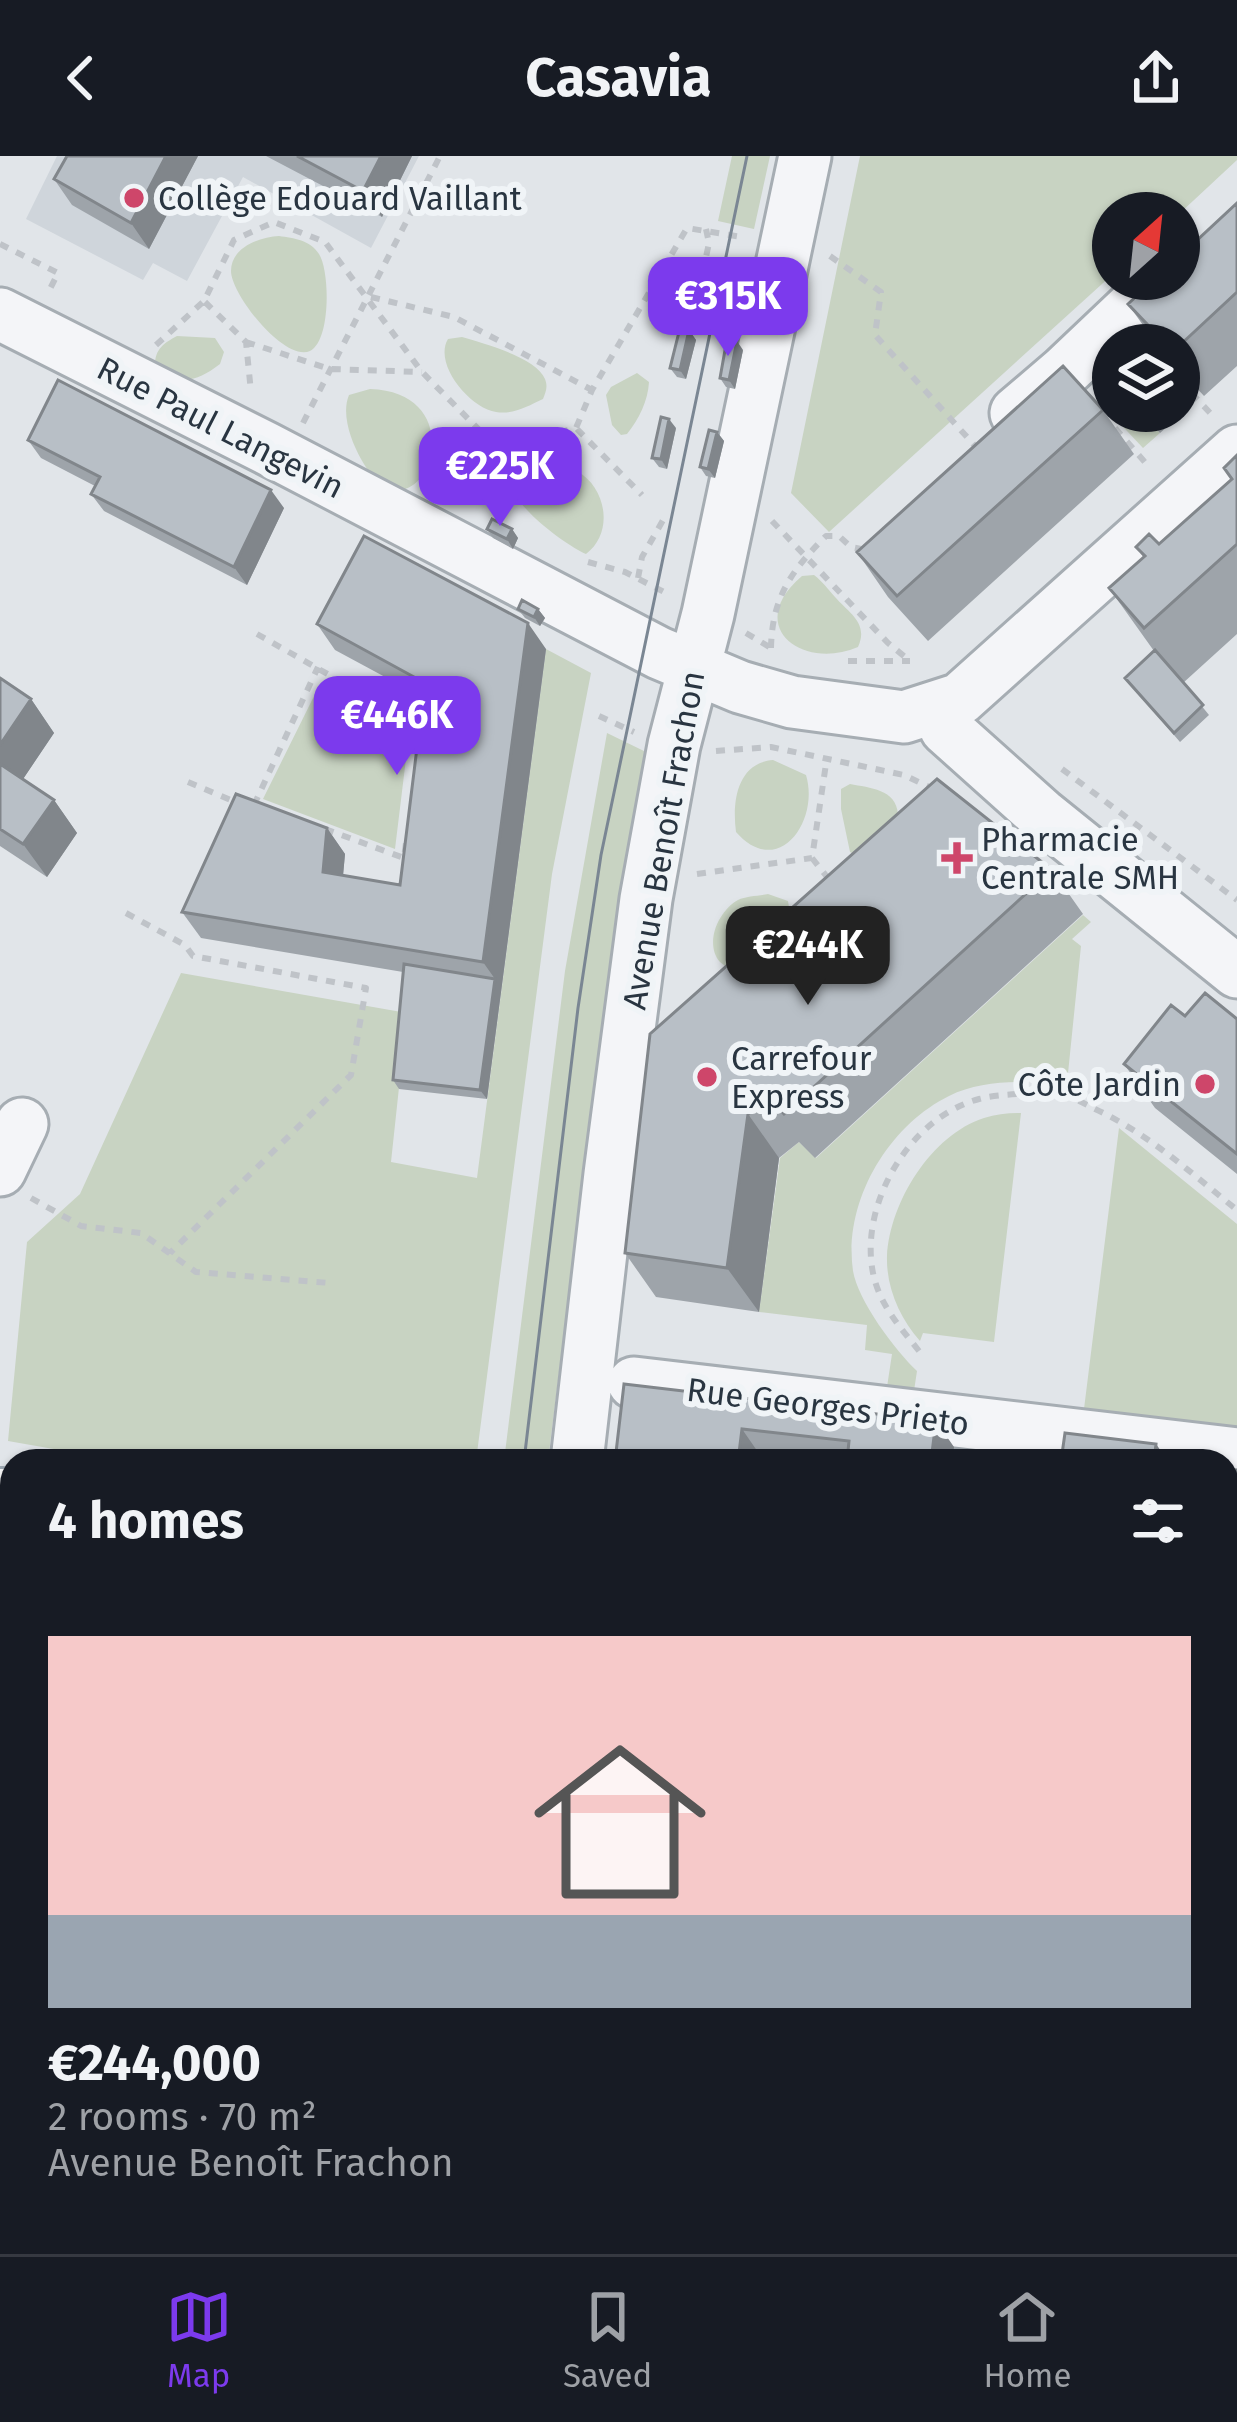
<!DOCTYPE html>
<meta charset="utf-8">
<style>
:root{--surface:#171b24;--page:#242831;--text:#f1f3f6;--muted:#9ea1a6;--line:#363941;--accent:#7c3aed}
body{margin:0;font-family:"Fira Sans",sans-serif;background:var(--page);color:var(--text);height:100vh;display:flex;flex-direction:column;font-size:45px;white-space:nowrap}
*{box-sizing:border-box;margin:0}
p{font-size:39px;color:var(--muted)}
.icon{flex:none;width:66px;height:66px;fill:none;stroke:currentColor;stroke-width:2;stroke-linecap:round;stroke-linejoin:round}
.map{position:relative;flex:1;overflow:hidden}
.panel{position:absolute;left:0px;top:1293px;width:1239px;height:807px;display:flex;flex-direction:column;background:var(--surface);border-radius:36px 36px 0 0;box-shadow:0 3px 9px #0004}
.panel>*{flex:none}
.needle{width:78px;rotate:27deg}
.fabs{position:absolute;left:1092px;top:36px;display:grid;gap:24px}
.fabs a{display:grid;place-items:center;width:108px;height:108px;border-radius:50%;background:var(--surface);box-shadow:0 3px 9px #0004;font-size:60px}
.price{position:absolute;translate:-50% -102px;padding:0 27px;border-radius:24px;background:var(--accent);color:#fff;font-size:39px;line-height:78px;filter:drop-shadow(0 3px 6px #0008)}
.price::after{content:'';position:absolute;left:50%;top:72px;width:36px;height:27px;margin-left:-18px;background:inherit;clip-path:polygon(0 0,100% 0,50% 100%)}
.price.active{background:#222;color:#fff}
ul{padding:0;list-style:none}
li{display:grid;align-content:center;gap:24px;height:636px;padding:0 48px}
li span{display:grid;place-items:center;height:372px;border-radius:0px;color:#555}
li>.icon{margin-inline-start:auto}
span .icon{width:216px;height:216px;fill:#fffc;stroke-width:1}
li b{font-size:51px}
h2{display:flex;justify-content:space-between;align-items:center;height:144px;padding:0 48px;font-size:51px}
header{display:flex;justify-content:space-between;align-items:center;height:156px;padding:0 48px;background:var(--surface);font-size:54px;font-weight:700}
.menu{display:flex;justify-content:space-around;align-items:center;height:168px;border-top:3px solid var(--line);background:var(--surface);font-size:33px;color:var(--muted)}
.menu a{display:grid;justify-items:center;gap:6px}
.menu .active{color:var(--accent)}
.map>svg:first-child{display:block}
.built{fill:#cfd5db}
.green{fill:#c8d3c2}
.lines{fill:none;stroke-linecap:round;stroke-linejoin:round}
.minor-casing{stroke:#a6adb3;stroke-width:57}
.major-casing{stroke:#a0abb5;stroke-width:72}
.path{stroke:#bfc3c8;stroke-width:6;stroke-dasharray:9 9;stroke-linecap:butt}
.minor{stroke:#f4f5f8;stroke-width:51}
.major{stroke:#fff;stroke-width:66}
.tram{stroke:#7a8693;stroke-width:3}
.wall{fill:#9ea4aa}
.shaded-wall{fill:#81868b}
.building{fill:#b8bfc6;stroke:#81868b;stroke-width:3}
.poi-dot{fill:#ce466a;stroke:#f0f4f7;stroke-width:4.5}
.labels{text-anchor:middle;stroke-width:12;stroke-linejoin:round;paint-order:stroke}
.poi-label{font-size:33px;fill:#293541;stroke:#f0f4f7;text-anchor:start}
.street-label{font-size:33px;fill:#293541;stroke:#f0f4f7}
</style>
<header><svg class="icon" aria-label="back" viewBox="0 0 24 24"><path d="M15 5l-7 7 7 7"/></svg>Casavia<svg class="icon" aria-label="share" viewBox="0 0 24 24"><path d="M12 15V3M7 8l5-5 5 5M5 13v7h14v-7"/></svg></header>
<div class="map">
<svg width="1237" height="2098" viewBox="0 0 1237 2098">
<rect width="100%" height="100%" fill="#e1e5e9"/>
<path class="built" d="M 57,0 L 419,0 L 371,92 L 243,21 L 187,125 L 153,107 L 143,124 L 26,63 Z"/>
<path class="green" d="M 732,0 L 770,0 L 754,73 L 718,65 Z
M 860,0 L 1237,0 L 1237,4 L 1179,58 L 1113,57 L 1113,118 L 829,376 L 791,337 Z
M 279,80 C 294,82 310,84 319,98 C 330,115 331,185 310,195 C 284,206 231,138 231,115 C 231,91 260,81 279,80 Z
M 177,180 L 215,182 L 224,196 L 220,208 C 195,227 179,230 155,209 C 155,193 164,187 177,180 Z
M 462,181 C 483,187 537,202 545,223 C 548,231 546,235 543,243 C 528,250 513,259 496,256 C 470,252 433,208 448,183 Z
M 637,217 L 649,226 C 648,245 639,263 627,278 L 621,279 L 612,269 L 606,239 L 611,231 Z
M 1113,226 L 1113,255 L 1141,255 L 1160,277 L 1143,292 L 1096,242 Z
M 370,233 C 485,237 415,401 361,303 C 351,285 341,258 349,239 Z
M 528,308 C 544,308 563,306 577,315 C 607,332 614,377 586,398 C 564,389 474,324 528,308 Z
M 814,419 C 823,426 827,432 835,441 C 849,457 869,467 858,491 C 802,515 743,470 802,420 Z
M 546,493 L 591,517 L 552,718 L 476,1305 L 154,1305 L 82,1298 L 8,1285 L 27,1086 L 80,1038 L 181,817 L 407,857 L 391,1006 L 477,1022 Z
M 318,532 L 409,578 L 395,693 L 263,643 Z
M 607,577 L 646,596 L 608,822 L 548,1305 L 504,1305 L 565,815 Z
M 773,604 L 806,619 C 820,665 778,724 736,676 C 732,646 737,607 773,604 Z
M 850,628 C 870,632 896,633 898,658 L 856,699 L 850,696 L 841,653 L 841,633 Z
M 768,738 L 788,745 L 790,757 L 737,818 C 734,816 723,809 720,806 C 704,788 718,755 738,744 C 746,740 759,740 768,738 Z
M 1083,759 L 1091,766 L 1072,783 L 1081,790 L 1067,927 C 1028,926 984,922 949,940 C 888,970 843,1046 853,1115 C 858,1145 895,1194 917,1215 L 912,1248 L 858,1242 L 860,1228 L 887,1231 L 892,1198 L 865,1194 L 867,1169 L 759,1156 L 780,1002 L 799,986 L 816,1002 Z
M 1021,957 L 994,1186 L 923,1177 L 920,1185 C 900,1162 886,1132 887,1100 C 890,1046 931,979 984,962 C 996,958 1008,957 1021,957 Z
M 1119,972 L 1237,1068 L 1237,1288 L 1082,1269 Z
M 1237,1813 L 1237,2098 L 922,2098 L 933,2088 L 1227,2088 L 1227,1822 Z"/>
<g class="lines">
<g class="minor-casing">
<path id="minor" d="M 0,158 L 266,292 L 659,497 L 740,531 L 792,546 L 904,561 L 960,543 L 1237,295
M 1016,257 L 1064,216 L 1162,123
M 936,552 L 946,573 L 1041,658 L 1237,816
M 0,1014 L 22,968
M 634,1227 L 1237,1298
M 577,1305 L 610,1018 L 646,743 L 674,589 L 708,458 L 805,0
M 489,2098 L 490,2088
M 670,2098 L 681,2088"/>
</g>
<g class="major-casing">
<path id="major" d="M 0,1346 L 12,1347
M 1227,1554 L 1237,1555"/>
</g>
<path class="path" d="M 706,73 L 709,87 L 706,101 L 709,145
M 0,88 L 58,117 L 49,135
M 830,100 L 881,136 L 875,179 L 976,291
M 371,141 L 454,161 L 592,234
M 205,146 L 246,186 L 251,236
M 246,186 L 330,213 L 422,216
M 156,189 L 204,145 L 234,84 L 274,66 L 325,86 L 422,216 L 497,292
M 1179,224 L 1214,261
M 303,267 L 440,0
M 1115,272 L 1150,312
M 577,273 L 642,339
M 465,345 L 497,292 L 576,272 L 592,234 L 687,72 L 742,81
M 772,365 L 888,487 L 910,505
M 588,406 L 625,416 L 670,439
M 638,422 L 642,401 L 666,359
M 746,477 L 771,492
M 257,478 L 421,571 L 420,577
M 771,492 C 772,442 791,415 826,380 L 839,380 L 851,391 L 861,393
M 848,505 L 910,505
M 599,560 L 634,576
M 716,595 L 771,591 L 904,619 L 931,632
M 1062,613 L 1237,744
M 188,626 L 238,647
M 254,649 L 318,511
M 325,673 L 404,702 L 407,679
M 812,702 L 832,727
M 697,718 L 812,702 L 827,601
M 126,757 L 185,789 L 193,800 L 366,832 L 351,919 L 170,1097
M 31,1042 L 81,1070 L 141,1077 L 196,1116 L 330,1127
M 919,1195 C 900,1171 879,1148 873,1117 C 859,1048 910,961 979,943 C 1003,937 1036,937 1061,939 C 1073,941 1085,948 1095,953 C 1149,978 1191,1017 1237,1054
M 0,1412 L 12,1416
M 1227,1868 L 1237,1859
M 1227,1913 L 1237,1904
M 1227,1954 L 1237,1944
M 404,2098 L 405,2088
M 969,2098 L 980,2088
M 1023,2098 L 1034,2088
M 1070,2098 L 1081,2088
M 1128,2098 L 1128,2088"/>
<use href="#minor" class="minor"/>
<use href="#major" class="major"/>
<path class="tram" d="M 524,1305 L 578,852 L 601,699 L 747,0
M 428,2098 L 430,2088"/>
</g>
<path class="wall" d="M 198,0 L 149,93 L 72,49 L 54,23 Z
M 266,0 L 412,0 L 382,61 Z
M 1237,47 L 1237,210 L 1204,240 L 1179,213 L 1179,189 L 1157,189 L 1128,148 Z
M 689,174 L 696,184 L 686,223 L 677,221 L 670,212 Z
M 743,194 L 735,233 L 726,231 L 720,222 Z
M 1103,254 L 1134,298 L 928,485 L 888,441 L 857,396 Z
M 1141,255 L 1172,255 L 1177,262 L 1160,277 Z
M 676,272 L 667,313 L 659,311 L 652,302 Z
M 717,276 L 724,285 L 715,322 L 706,320 L 700,311 Z
M 28,284 L 284,352 L 247,429 L 104,355 L 91,338 L 95,330 L 41,302 Z
M 1237,299 L 1237,478 L 1183,527 L 1209,559 L 1180,586 L 1125,522 L 1154,495 L 1109,432 L 1144,402 L 1136,391 L 1159,388 L 1231,323 Z
M 487,373 L 512,373 L 518,382 L 513,393 L 493,382 Z
M 518,453 L 538,453 L 545,462 L 540,470 L 525,462 Z
M 317,468 L 546,493 L 487,943 L 399,933 L 393,924 L 403,816 L 201,782 L 182,756 L 327,672 L 345,698 L 343,719 L 400,729 L 424,542 L 335,494 Z
M 0,522 L 31,543 L 54,577 L 23,623 L 54,644 L 77,677 L 47,721 L 0,690 Z
M 1052,714 L 1083,758 L 815,1002 L 799,986 L 779,1002 L 759,1156 L 656,1141 L 625,1097 L 650,878 Z
M 1237,863 L 1237,1018 L 1155,952 L 1124,908 Z
M 624,1228 L 954,1291 L 952,1305 L 814,1305 L 760,1299 Z
M 1227,1313 L 1237,1314 L 1237,1421 L 1227,1420 Z
M 0,1463 L 12,1464 L 12,1549 L 0,1547 Z
M 1237,1614 L 1237,1702 L 1227,1691 L 1227,1623 Z
M 0,1704 L 12,1718 L 12,1727 L 5,1734 L 12,1741 L 12,1771 L 0,1783 Z
M 1227,1766 L 1237,1780 L 1237,1803 L 1227,1812 Z
M 12,1775 L 12,1871 L 0,1858 L 0,1785 Z
M 203,2088 L 358,2088 L 367,2098 L 212,2098 Z
M 717,2088 L 922,2088 L 911,2098 L 706,2098 Z"/>
<path class="shaded-wall" d="M 166,0 L 198,0 L 149,93 L 131,67 Z
M 381,0 L 412,0 L 382,61 L 363,35 Z
M 689,174 L 696,184 L 686,223 L 680,214 Z
M 737,185 L 743,194 L 735,233 L 729,224 Z
M 669,263 L 676,272 L 667,313 L 661,303 Z
M 717,276 L 724,285 L 715,322 L 708,313 Z
M 271,334 L 284,352 L 247,429 L 234,411 Z
M 512,373 L 518,382 L 513,393 L 507,383 Z
M 538,453 L 545,462 L 540,470 L 534,461 Z
M 528,467 L 546,493 L 487,943 L 480,934 L 495,823 L 483,806 Z
M 31,543 L 54,577 L 15,635 L 0,614 L 0,589 Z
M 54,644 L 77,677 L 47,721 L 23,688 Z
M 327,672 L 345,698 L 341,742 L 323,716 Z
M 748,958 L 779,1002 L 759,1156 L 727,1112 Z
M 936,1265 L 954,1291 L 952,1305 L 931,1305 Z
M 742,1273 L 760,1299 L 759,1305 L 738,1305 Z
M 1156,1288 L 1168,1305 L 1154,1305 Z"/>
<path class="building" d="M 67,0 L 166,0 L 131,67 L 54,23 Z
M 297,0 L 381,0 L 363,35 Z
M 1237,47 L 1237,136 L 1179,190 L 1167,189 L 1128,148 L 1155,123 L 1179,123 L 1179,101 Z
M 680,172 L 689,174 L 680,214 L 670,212 Z
M 727,183 L 737,185 L 729,224 L 720,222 Z
M 1063,210 L 1103,254 L 897,440 L 857,396 Z
M 58,224 L 271,334 L 234,411 L 91,338 L 100,321 L 28,284 Z
M 1142,255 L 1168,255 L 1154,268 Z
M 661,261 L 669,263 L 661,303 L 652,302 Z
M 709,274 L 717,276 L 708,313 L 700,311 Z
M 1237,299 L 1237,388 L 1144,472 L 1109,432 L 1145,400 L 1136,391 L 1149,378 L 1159,388 L 1232,323 L 1224,312 Z
M 492,363 L 512,373 L 507,383 L 487,373 Z
M 364,380 L 528,467 L 483,806 L 182,756 L 236,638 L 327,672 L 323,716 L 400,729 L 425,527 L 317,468 Z
M 522,444 L 538,453 L 534,461 L 518,453 Z
M 1155,494 L 1203,549 L 1174,577 L 1125,522 Z
M 0,522 L 31,543 L 0,589 Z
M 0,608 L 54,644 L 23,688 L 0,673 Z
M 937,623 L 1052,714 L 784,958 L 768,941 L 748,958 L 727,1112 L 625,1097 L 650,878 Z
M 404,808 L 495,823 L 480,934 L 393,924 Z
M 1205,837 L 1237,863 L 1237,998 L 1124,908 L 1171,849 L 1185,860 Z
M 624,1228 L 936,1265 L 931,1305 L 847,1305 L 849,1285 L 742,1273 L 738,1305 L 615,1305 Z
M 1065,1277 L 1156,1288 L 1154,1305 L 1061,1305 Z
M 1227,1313 L 1237,1314 L 1237,1413 L 1227,1412 Z
M 0,1463 L 12,1464 L 12,1540 L 0,1539 Z
M 1237,1614 L 1237,1694 L 1227,1683 L 1227,1623 Z
M 0,1704 L 9,1714 L 0,1723 Z
M 0,1728 L 12,1741 L 0,1753 Z
M 12,1775 L 12,1865 L 0,1852 L 0,1785 Z
M 7,2070 L 12,2078 L 12,2088 L 20,2088 L 27,2098 L 0,2098 L 0,2076 Z
M 210,2088 L 358,2088 L 363,2093 L 358,2098 L 219,2098 Z
M 717,2088 L 863,2088 L 852,2098 L 706,2098 Z"/>
<g class="poi-dot">
<circle cx="134" cy="42" r="12"/>
<path d="M951 684h12v12h12v12h-12v12h-12v-12h-12v-12h12z"/>
<circle cx="707" cy="921" r="12"/>
<circle cx="1205" cy="928" r="12"/>
</g>
<g class="labels">
<g class="poi-label">
<text x="158" y="54">Collège Edouard Vaillant</text>
<text x="981" y="695">Pharmacie<tspan x="981" dy="38">Centrale SMH</tspan></text>
<text x="731" y="914">Carrefour<tspan x="731" dy="38">Express</tspan></text>
<text x="1181" y="940" text-anchor="end">Côte Jardin</text>
</g>
<g class="street-label">
<text transform="translate(221 271) rotate(27)" y="12">Rue Paul Langevin</text>
<text transform="translate(663 684) rotate(-80)" y="12">Avenue Benoît Frachon</text>
<text transform="translate(828 1250) rotate(7)" y="12">Rue Georges Prieto</text>
</g>
</g>
</svg>
<div class="fabs">
<a><svg class="needle" viewBox="-14 -14 28 28"><path d="M0-13l5 13h-10z" fill="#e53935"/><path d="M0 13l5-13h-10z" fill="#9ea1a6"/></svg></a>
<a><svg class="icon" aria-label="layers" viewBox="0 0 24 24"><path d="M12 4l9 5-9 5-9-5zM3 14l9 5 9-5"/></svg></a>
</div>
<b class="price" style="left:728px;top:203px">€315K</b>
<b class="price" style="left:500px;top:373px">€225K</b>
<b class="price" style="left:397px;top:622px">€446K</b>
<b class="price active" style="left:808px;top:852px">€244K</b>
<section class="panel">
<h2>4 homes<svg class="icon" aria-label="filters" viewBox="0 0 24 24"><path d="M4 7h16M4 17h16"/><circle cx="9" cy="7" r="2"/><circle cx="15" cy="17" r="2"/></svg></h2>
<ul>
<li><span style="background:linear-gradient(#f6c9c9 75%,#9aa5b1 0)"><svg class="icon" aria-label="home" viewBox="0 0 24 24"><path d="M3 11l9-7 9 7M6 9v11h12V9"/></svg></span><div><b>€244,000</b><p>2 rooms · 70 m²</p><p>Avenue Benoît Frachon</p></div></li>
</ul>
</section>
</div>
<nav class="menu">
<a class="active"><svg class="icon" aria-label="map" viewBox="0 0 24 24"><path d="M3 6l6-2 6 2 6-2v14l-6 2-6-2-6 2zM9 4v14M15 6v14"/></svg>Map</a>
<a><svg class="icon" aria-label="saved" viewBox="0 0 24 24"><path d="M7 4h10v16l-5-4-5 4z"/></svg>Saved</a>
<a><svg class="icon" aria-label="home" viewBox="0 0 24 24"><path d="M3 11l9-7 9 7M6 9v11h12V9"/></svg>Home</a>
</nav>
